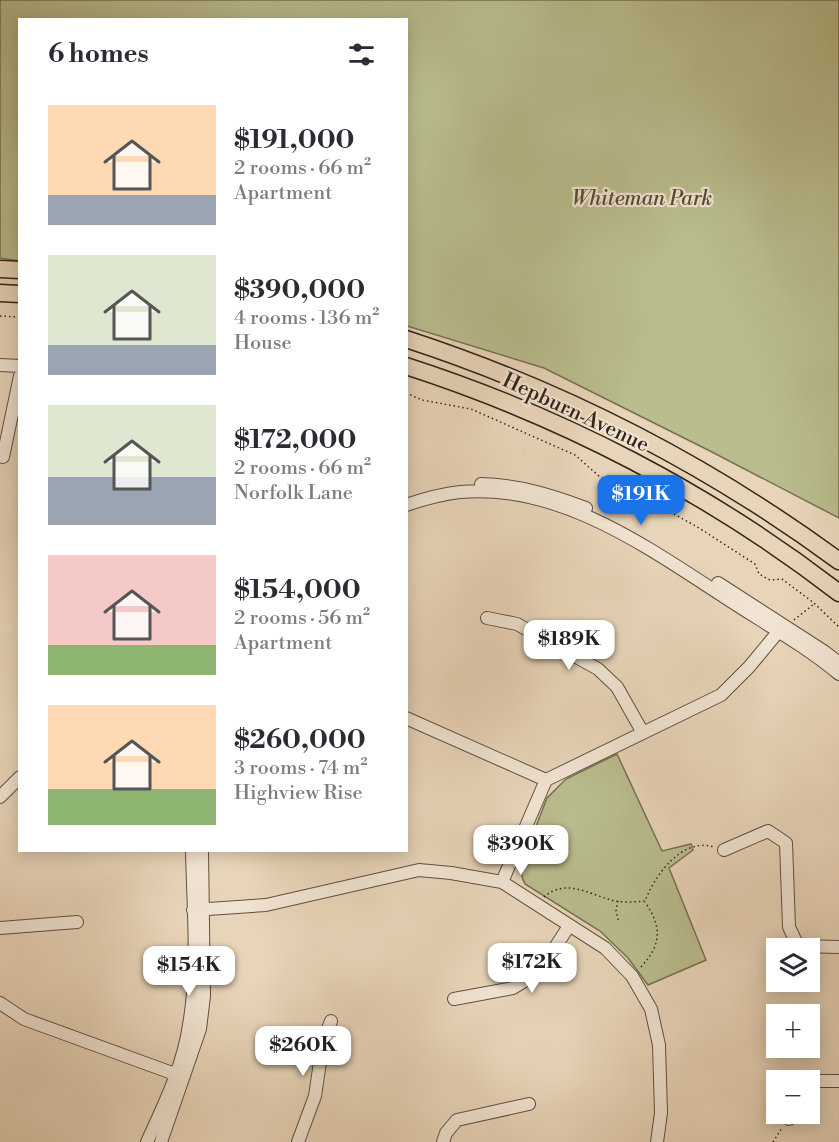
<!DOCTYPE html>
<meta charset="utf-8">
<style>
:root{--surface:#fff;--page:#f2f2f3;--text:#2b2b33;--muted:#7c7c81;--accent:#1a73e8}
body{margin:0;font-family:"Libre Bodoni",serif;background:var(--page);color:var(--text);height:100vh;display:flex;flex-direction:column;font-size:22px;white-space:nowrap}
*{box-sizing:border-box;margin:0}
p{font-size:20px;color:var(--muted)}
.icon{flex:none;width:33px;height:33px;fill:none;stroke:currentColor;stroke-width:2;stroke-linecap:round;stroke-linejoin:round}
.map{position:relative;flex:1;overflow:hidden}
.sheet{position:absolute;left:18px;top:18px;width:390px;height:834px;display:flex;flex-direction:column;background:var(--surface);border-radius:0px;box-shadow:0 3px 15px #0003}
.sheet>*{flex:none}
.controls{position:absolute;left:766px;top:938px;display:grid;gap:12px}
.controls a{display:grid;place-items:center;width:54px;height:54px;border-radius:0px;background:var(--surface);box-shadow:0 3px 15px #0003;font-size:30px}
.price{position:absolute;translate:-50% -51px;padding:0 14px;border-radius:12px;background:#fff;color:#222;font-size:20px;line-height:39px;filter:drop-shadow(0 2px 3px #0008)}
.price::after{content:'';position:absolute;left:50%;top:36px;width:18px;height:14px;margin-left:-9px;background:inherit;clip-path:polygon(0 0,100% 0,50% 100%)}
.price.selected{background:var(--accent);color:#fff}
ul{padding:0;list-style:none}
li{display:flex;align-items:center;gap:18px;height:150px;padding:0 30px}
li span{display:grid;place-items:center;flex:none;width:168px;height:120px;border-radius:0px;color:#555}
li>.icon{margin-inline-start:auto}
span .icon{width:72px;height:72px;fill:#fffc;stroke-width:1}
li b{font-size:26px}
h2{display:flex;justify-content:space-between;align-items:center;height:72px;padding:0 30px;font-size:26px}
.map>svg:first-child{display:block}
.green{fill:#b9bc8d;stroke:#767052;stroke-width:1.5}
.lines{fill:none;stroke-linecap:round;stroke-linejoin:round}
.minor-casing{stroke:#605040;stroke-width:14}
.major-casing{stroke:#322418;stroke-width:19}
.path{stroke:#322418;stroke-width:1.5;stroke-dasharray:1.5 3;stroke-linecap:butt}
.minor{stroke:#f0e3d1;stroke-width:12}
.major{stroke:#e8d4b8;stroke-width:16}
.labels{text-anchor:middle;stroke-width:4.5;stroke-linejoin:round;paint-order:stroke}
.park-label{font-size:21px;font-style:italic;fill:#544a35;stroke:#f0e3d1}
.street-label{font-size:21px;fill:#322418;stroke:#f0e3d1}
</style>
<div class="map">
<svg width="839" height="1142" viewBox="0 0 839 1142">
<rect width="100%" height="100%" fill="#e8d4b8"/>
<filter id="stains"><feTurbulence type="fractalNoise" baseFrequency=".00333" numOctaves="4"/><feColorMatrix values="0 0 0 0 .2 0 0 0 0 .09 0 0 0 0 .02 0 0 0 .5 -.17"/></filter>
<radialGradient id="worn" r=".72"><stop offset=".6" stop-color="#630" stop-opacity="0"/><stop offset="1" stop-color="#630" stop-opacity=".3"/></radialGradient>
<path class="green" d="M 0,0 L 839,0 L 839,518 L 710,451 L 544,368 L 407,326 L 406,20 L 20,20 L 19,261 L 0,258 Z
M 617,754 L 662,851 L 691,844 L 693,850 L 669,868 L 706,960 L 648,985 L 628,958 L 600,931 L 525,884 L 522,877 L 521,865 L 547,798 L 566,779 Z"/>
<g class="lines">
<g class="minor-casing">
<path id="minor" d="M 0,365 L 20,366
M 3,457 L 20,376
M 481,484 C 519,485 551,495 586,508
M 406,505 C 424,499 441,494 460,492 C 559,483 647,547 726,598 C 764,623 804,645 839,674
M 718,583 L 825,652 L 839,663
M 487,618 L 517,624 L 598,669 L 617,687 L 643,733
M 406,718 L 546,780
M 0,797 L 20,777
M 724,850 L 768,831 L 786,843 L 789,927 L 798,946 L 839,947
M 502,882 L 546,780 L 721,695 L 749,667 L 783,626
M 193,910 L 266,905 L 419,870 L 451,873 L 502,882 L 605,948 L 632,976 L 651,1009 L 659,1045 L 661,1113 L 657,1142
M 0,928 L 77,922
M 454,999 L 513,988 L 539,972 L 569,926
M 0,1003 L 24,1019 L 183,1077
M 810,1085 L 813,1081 L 839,1081
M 789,1119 L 793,1113
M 147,1142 C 164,1105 183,1066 189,1025 C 199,968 193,908 192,850
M 161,1142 L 200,1029 L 204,996 L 202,850
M 298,1142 L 315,1096 L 323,1042 L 331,1021
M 443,1142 L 446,1133 L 457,1120 L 529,1104"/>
</g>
<g class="major-casing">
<path id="major" d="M 0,269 L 20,270
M 0,293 L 20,294
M 406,339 C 562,390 707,464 839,561
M 406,366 C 561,416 710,493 839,593"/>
</g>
<path class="path" d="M 0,316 L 20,317
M 406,393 L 422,400 L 471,409 L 575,455 L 600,477 L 647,499 L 699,528 L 755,564 L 759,574 L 770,580 L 782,579 L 814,603 L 839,627
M 794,620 L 814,604
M 544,897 C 565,878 589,894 611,900 C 622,903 634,902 645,901 C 655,875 682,837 714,847
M 618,901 L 616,911 L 619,923
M 641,967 C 662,944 662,927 645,902
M 773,1142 L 782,1128"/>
<use href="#minor" class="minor"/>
<use href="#major" class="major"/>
</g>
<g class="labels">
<g class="park-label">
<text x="642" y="205">Whiteman Park</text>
</g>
<g class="street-label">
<text transform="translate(576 412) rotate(25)" y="7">Hepburn Avenue</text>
</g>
</g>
<rect width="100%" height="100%" filter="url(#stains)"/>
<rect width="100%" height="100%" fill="url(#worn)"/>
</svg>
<div class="controls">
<a><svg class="icon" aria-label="layers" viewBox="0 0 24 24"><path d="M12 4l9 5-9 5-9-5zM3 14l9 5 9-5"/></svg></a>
<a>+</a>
<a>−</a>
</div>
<b class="price selected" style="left:641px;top:526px">$191K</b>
<b class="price" style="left:569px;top:671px">$189K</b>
<b class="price" style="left:521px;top:876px">$390K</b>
<b class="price" style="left:532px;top:994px">$172K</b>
<b class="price" style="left:189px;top:997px">$154K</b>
<b class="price" style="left:303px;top:1077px">$260K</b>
<section class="sheet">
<h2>6 homes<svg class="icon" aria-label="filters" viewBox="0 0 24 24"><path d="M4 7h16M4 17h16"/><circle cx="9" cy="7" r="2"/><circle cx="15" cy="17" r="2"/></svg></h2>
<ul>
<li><span style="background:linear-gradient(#ffd9b3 75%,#9aa5b1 0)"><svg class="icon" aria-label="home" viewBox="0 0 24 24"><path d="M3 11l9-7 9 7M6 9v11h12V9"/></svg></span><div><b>$191,000</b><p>2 rooms · 66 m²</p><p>Apartment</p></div></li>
<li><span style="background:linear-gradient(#dfe7d0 75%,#9aa5b1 0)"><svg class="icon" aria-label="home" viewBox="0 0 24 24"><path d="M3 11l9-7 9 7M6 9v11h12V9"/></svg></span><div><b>$390,000</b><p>4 rooms · 136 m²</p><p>House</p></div></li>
<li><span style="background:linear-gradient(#dfe7d0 60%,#9aa5b1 0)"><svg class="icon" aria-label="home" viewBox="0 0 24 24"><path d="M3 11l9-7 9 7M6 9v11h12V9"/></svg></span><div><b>$172,000</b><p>2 rooms · 66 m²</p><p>Norfolk Lane</p></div></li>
<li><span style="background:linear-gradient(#f6c9c9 75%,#8fb573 0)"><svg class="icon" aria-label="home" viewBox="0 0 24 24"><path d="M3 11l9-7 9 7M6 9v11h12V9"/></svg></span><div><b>$154,000</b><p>2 rooms · 56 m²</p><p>Apartment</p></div></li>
<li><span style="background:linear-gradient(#ffd9b3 70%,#8fb573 0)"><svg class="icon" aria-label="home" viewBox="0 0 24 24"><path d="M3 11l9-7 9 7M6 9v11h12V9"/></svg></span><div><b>$260,000</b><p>3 rooms · 74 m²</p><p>Highview Rise</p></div></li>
</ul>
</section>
</div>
